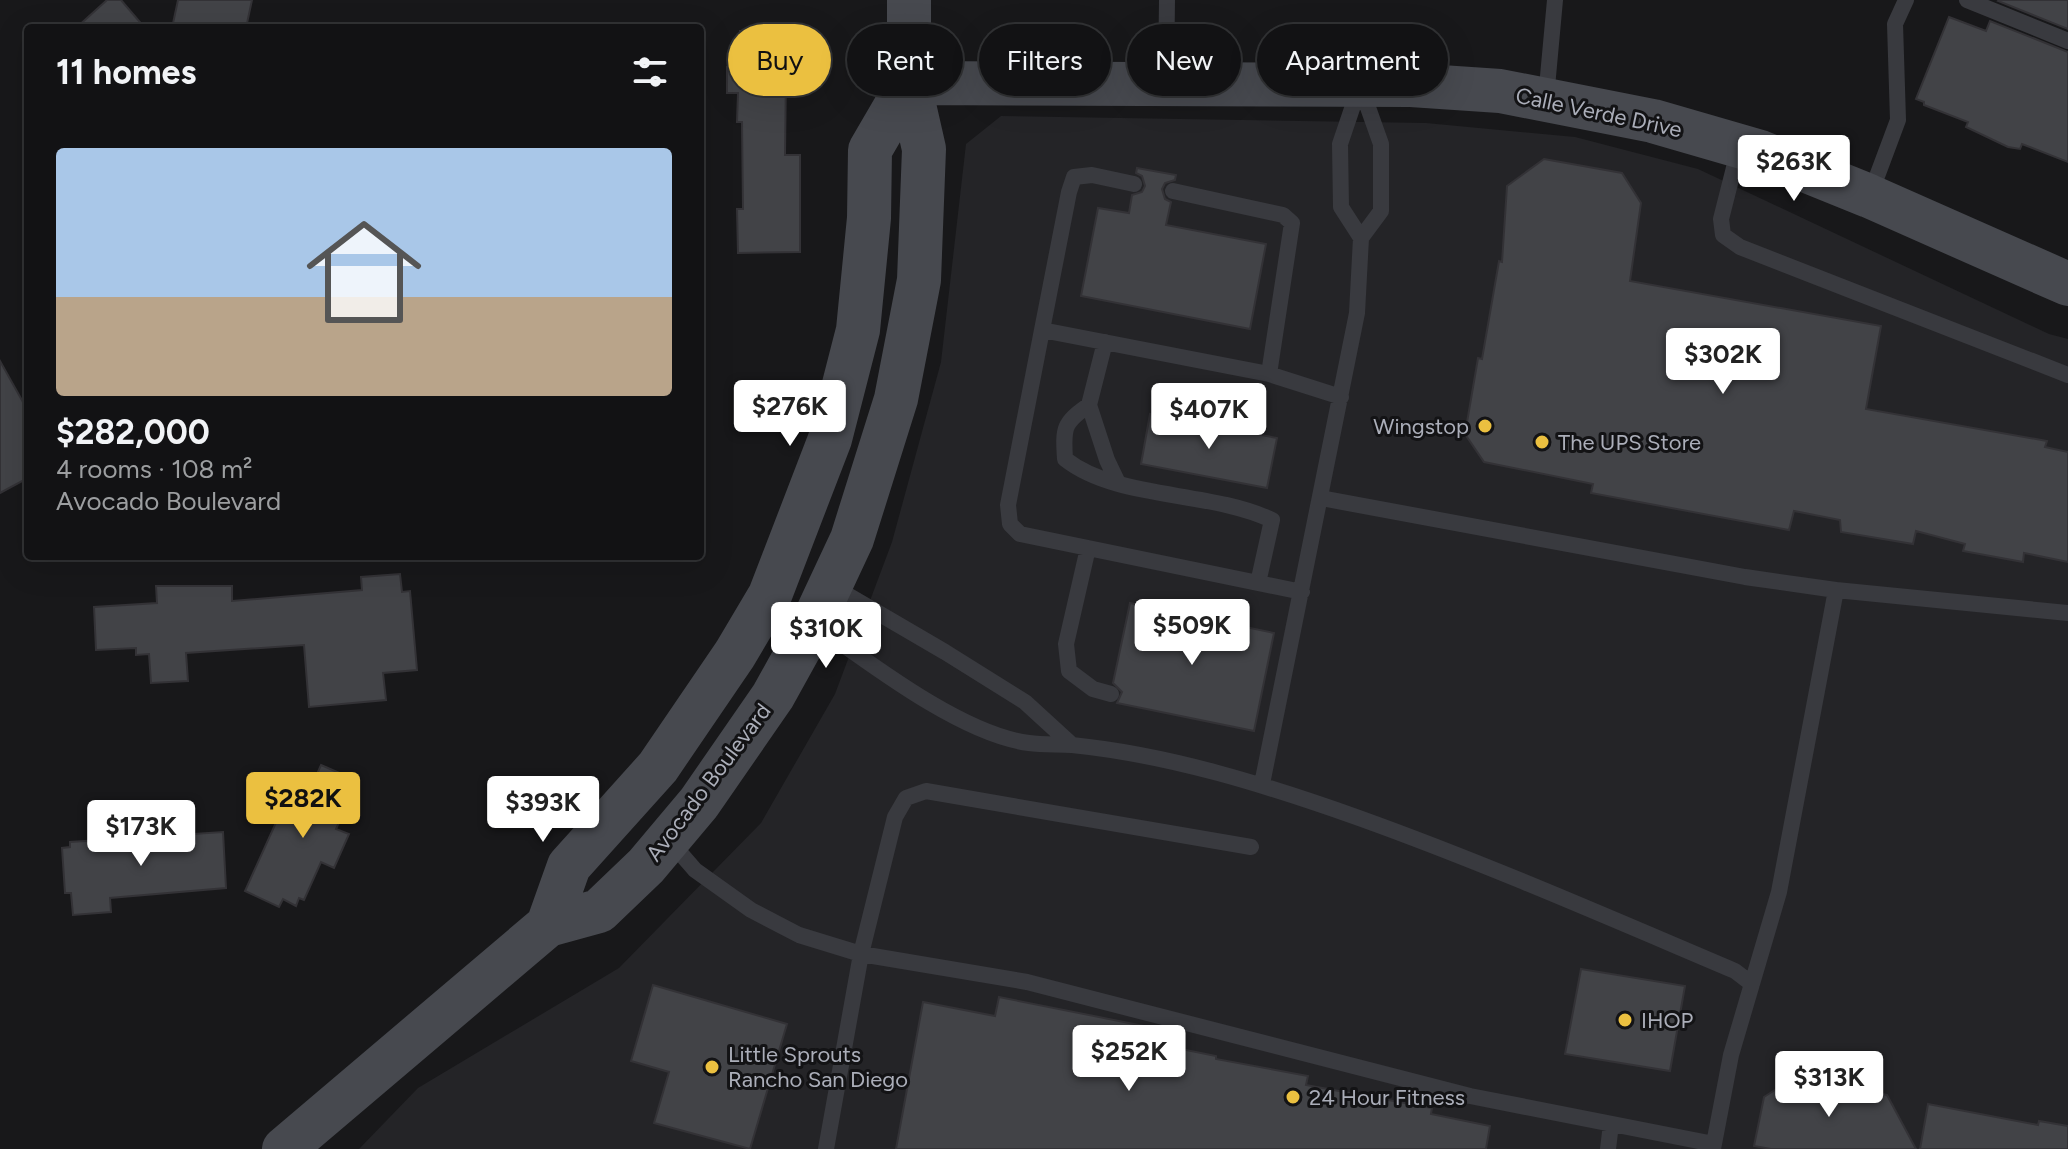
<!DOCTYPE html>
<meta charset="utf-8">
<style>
:root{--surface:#121214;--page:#1b1b1d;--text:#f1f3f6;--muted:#9c9ea0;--line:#313234;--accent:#ebc040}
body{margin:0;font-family:Figtree,sans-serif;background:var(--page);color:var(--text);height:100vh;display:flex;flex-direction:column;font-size:30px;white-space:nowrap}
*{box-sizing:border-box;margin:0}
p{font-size:26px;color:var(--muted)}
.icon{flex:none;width:44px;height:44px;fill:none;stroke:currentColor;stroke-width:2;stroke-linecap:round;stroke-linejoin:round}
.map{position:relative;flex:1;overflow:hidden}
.drawer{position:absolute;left:24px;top:24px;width:680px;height:536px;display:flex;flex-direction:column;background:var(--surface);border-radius:8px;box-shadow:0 8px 32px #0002,0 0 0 2px var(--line)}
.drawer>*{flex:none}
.banner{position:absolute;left:728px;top:24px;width:760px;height:72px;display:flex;gap:16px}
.price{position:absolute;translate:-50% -68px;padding:0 18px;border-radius:8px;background:#fff;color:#222;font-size:26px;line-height:52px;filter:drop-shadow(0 2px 4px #0008)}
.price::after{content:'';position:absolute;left:50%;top:48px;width:24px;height:18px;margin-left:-12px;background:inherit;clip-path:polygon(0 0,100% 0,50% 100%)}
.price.active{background:var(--accent);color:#111}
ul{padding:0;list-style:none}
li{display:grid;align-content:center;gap:16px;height:424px;padding:0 32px}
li+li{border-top:2px solid var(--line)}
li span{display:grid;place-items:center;height:248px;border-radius:8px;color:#555}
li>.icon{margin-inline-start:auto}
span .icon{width:144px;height:144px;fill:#fffc;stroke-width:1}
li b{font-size:34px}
h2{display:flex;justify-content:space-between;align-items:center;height:96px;padding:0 32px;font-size:34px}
.tag{padding:0 28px;border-radius:36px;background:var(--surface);box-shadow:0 8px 32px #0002,0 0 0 2px var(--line);font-size:28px;line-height:72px}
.tag.active{background:var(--accent);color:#111}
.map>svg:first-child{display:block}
.built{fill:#242427}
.building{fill:#424347;stroke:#333236;stroke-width:2}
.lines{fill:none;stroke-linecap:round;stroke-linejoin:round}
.lane{stroke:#393a3f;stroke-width:16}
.secondary{stroke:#47494f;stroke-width:44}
.poi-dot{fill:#ebc040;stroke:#131315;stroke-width:3}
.labels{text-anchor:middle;stroke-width:6;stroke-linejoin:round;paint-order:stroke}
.street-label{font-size:22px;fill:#abaeb9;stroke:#131315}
.poi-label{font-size:22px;fill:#abaeb9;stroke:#131315;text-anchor:start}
</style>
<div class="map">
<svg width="2068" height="1149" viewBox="0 0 2068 1149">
<rect width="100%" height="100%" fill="#18181a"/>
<path class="built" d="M 1001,116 L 1426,123 L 1575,137 L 1698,169 L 2049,334 L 2068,339 L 2068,1149 L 359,1149 L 418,1088 L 619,968 L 761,823 L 835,694 L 892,542 L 941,362 L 966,144 Z"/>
<path class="building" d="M 107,0 L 121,0 L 145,28 L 76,28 Z
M 178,0 L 252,0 L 246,28 L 172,28 Z
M 1999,0 L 2068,0 L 2068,29 L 1998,1 Z
M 1949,17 L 1986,31 L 1990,21 L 2068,52 L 2068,162 L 2022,144 L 2020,149 L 2008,147 L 1966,127 L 1968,122 L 1924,105 L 1924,102 L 1916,99 Z
M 753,29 L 800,29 L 800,35 L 807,35 L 807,73 L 786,73 L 785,155 L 800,155 L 800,252 L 738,253 L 737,209 L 743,209 L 742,122 L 737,122 L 738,93 L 727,93 L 727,67 L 740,67 L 740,31 L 753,31 Z
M 1544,159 L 1622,173 L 1641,203 L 1630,281 L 1881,326 L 1866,409 L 2047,441 L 2045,447 L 2068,452 L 2068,562 L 2024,553 L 2023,562 L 1963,551 L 1965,544 L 1916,531 L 1913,544 L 1841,532 L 1840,520 L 1794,511 L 1789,530 L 1591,493 L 1593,484 L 1484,462 L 1465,434 L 1478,358 L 1482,359 L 1499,261 L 1502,262 L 1507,186 Z
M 1137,168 L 1176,175 L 1175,180 L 1165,183 L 1162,189 L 1165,199 L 1171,202 L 1166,225 L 1266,244 L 1250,329 L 1081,296 L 1098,208 L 1129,213 L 1132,195 L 1142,192 L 1145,186 L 1142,176 L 1136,173 Z
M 0,361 L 28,411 L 28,478 L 0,493 Z
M 1150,414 L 1277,438 L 1267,488 L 1141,464 Z
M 400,574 L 402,592 L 410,591 L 417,670 L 383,673 L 386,700 L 309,707 L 304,645 L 186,653 L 188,681 L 151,683 L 149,654 L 136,655 L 136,648 L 96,650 L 94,607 L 157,603 L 156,586 L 232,586 L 232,601 L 362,590 L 361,577 Z
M 1130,603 L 1274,633 L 1254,731 L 1117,703 L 1122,692 L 1113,683 Z
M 321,765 L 358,781 L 336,829 L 349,834 L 334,868 L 321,862 L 304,900 L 299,898 L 296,906 L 283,899 L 279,907 L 245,891 L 288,796 L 304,803 Z
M 223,832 L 226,888 L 110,898 L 111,912 L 73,915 L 71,893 L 65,893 L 62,848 L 70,847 L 70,842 Z
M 1581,969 L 1685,986 L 1670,1071 L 1565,1054 Z
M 653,985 L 787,1024 L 750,1149 L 654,1123 L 669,1072 L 631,1061 Z
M 999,997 L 1184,1034 L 1181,1049 L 1216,1056 L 1216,1059 L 1308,1076 L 1306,1085 L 1432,1108 L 1431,1114 L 1490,1126 L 1486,1149 L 896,1149 L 923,1002 L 995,1016 Z
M 1795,1077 L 1887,1095 L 1916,1149 L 1771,1149 L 1754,1146 L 1764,1097 Z
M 1928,1104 L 2038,1125 L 2039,1121 L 2068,1126 L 2068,1149 L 1920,1149 Z"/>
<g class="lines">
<path class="lane" d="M 1967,0 L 2068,41
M 1166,82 L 1167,0
M 1360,85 L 1381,144 L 1381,211 L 1361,238 L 1341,207 L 1340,144 Z
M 1546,98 L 1555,0
M 1739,148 L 1721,219 L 1723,235 L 1740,247 L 2068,375
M 1173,191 L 1283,215 L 1292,223 L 1269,374
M 1870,195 L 1898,120 L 1895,24 L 1906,0
M 1042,330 L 1069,192 L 1074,177 L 1092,175 L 1134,184
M 1105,342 L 1089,405 C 1063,423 1063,428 1065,459 C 1117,500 1208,490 1272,520 L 1258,583
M 1089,405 L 1107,460 L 1118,483
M 1321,498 L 1745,577 L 1836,590 L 1779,892 L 1731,1055 L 1713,1149
M 1088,548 L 1066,644 L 1069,671 L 1093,689 L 1111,694
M 1836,590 L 2068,613
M 1302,592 L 1020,534 L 1010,524 L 1008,505 L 1042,330 L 1269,374 L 1341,397
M 813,623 C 868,662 962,735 1029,743 C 1043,745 1058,744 1072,745 L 1025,702 L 945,652 L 832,586
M 1072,745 C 1170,755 1266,785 1359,818 C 1487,864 1610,918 1735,971 L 1752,984
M 1262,784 L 1357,313 L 1361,238
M 669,840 L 695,870 L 751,910 L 799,935 L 861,954 L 1027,982 L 1470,1096 L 1714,1144
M 826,1149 L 861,954 L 895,817 L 906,798 L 926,791 L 1251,847
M 1608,1149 L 1611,1124"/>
<path class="secondary" d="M 909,83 L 1411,85 L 1500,91 L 1653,121 L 1760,152 L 1869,196 L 2068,284
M 548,925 L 569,866 L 658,767 L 735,654 L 770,595 L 830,439 L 858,330 L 869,218 L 870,150 L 909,83
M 284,1149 L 548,925 L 599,911 L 646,866 L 699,803 L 773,696 L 809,631 L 852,539 L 896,399 L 919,280 L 924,149 L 909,83 L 909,0"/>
</g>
<g class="poi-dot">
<circle cx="1485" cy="426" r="8"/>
<circle cx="1542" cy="442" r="8"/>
<circle cx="1625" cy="1020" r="8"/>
<circle cx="712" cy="1067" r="8"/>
<circle cx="1293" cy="1097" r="8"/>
</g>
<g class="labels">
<g class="street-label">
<text transform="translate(1599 112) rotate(12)" y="8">Calle Verde Drive</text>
<text transform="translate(708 782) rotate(-53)" y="8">Avocado Boulevard</text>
</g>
<g class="poi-label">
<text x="1469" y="434" text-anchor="end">Wingstop</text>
<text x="1558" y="450">The UPS Store</text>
<text x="1641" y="1028">IHOP</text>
<text x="728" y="1062">Little Sprouts<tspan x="728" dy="25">Rancho San Diego</tspan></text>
<text x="1309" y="1105">24 Hour Fitness</text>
</g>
</g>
</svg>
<b class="price" style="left:1794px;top:203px">$263K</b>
<b class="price" style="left:1723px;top:396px">$302K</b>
<b class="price" style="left:790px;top:448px">$276K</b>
<b class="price" style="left:1209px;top:451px">$407K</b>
<b class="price" style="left:1192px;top:667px">$509K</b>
<b class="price" style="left:826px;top:670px">$310K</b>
<b class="price active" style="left:303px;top:840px">$282K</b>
<b class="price" style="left:543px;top:844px">$393K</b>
<b class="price" style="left:141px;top:868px">$173K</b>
<b class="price" style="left:1129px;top:1093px">$252K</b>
<b class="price" style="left:1829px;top:1119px">$313K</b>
<div class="banner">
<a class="tag active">Buy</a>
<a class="tag">Rent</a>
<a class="tag">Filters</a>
<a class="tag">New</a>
<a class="tag">Apartment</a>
</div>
<section class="drawer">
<h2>11 homes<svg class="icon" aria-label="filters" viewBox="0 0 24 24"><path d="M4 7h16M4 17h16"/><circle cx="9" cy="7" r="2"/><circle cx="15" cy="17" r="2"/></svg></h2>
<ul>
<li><span style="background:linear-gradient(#a9c7e8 60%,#b9a48a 0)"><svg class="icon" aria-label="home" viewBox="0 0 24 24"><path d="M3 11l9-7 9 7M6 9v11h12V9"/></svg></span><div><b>$282,000</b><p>4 rooms · 108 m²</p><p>Avocado Boulevard</p></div></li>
</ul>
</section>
</div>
